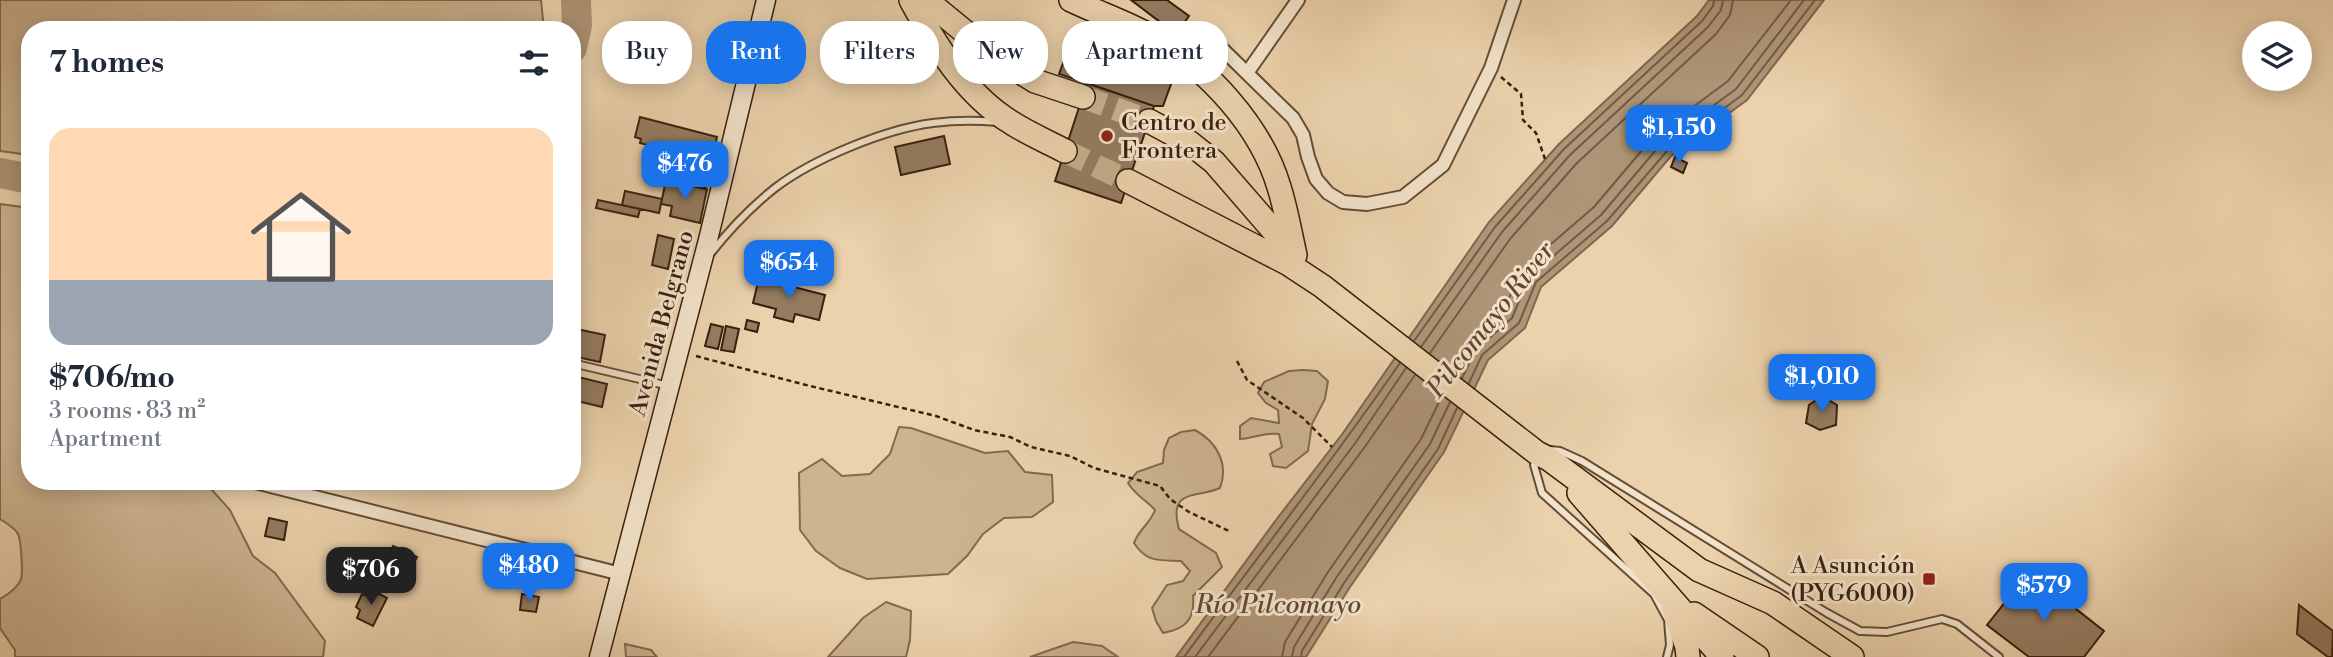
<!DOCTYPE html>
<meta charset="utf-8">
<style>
:root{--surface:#fff;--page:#f2f2f3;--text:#1f2937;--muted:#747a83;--line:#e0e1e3;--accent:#1a73e8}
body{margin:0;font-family:"Libre Bodoni",serif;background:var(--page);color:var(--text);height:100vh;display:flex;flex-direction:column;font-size:26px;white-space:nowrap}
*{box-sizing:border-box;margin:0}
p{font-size:23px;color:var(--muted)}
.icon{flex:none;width:38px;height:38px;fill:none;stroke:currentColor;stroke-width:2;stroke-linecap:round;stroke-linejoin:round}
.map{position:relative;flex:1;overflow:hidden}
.side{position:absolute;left:21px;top:21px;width:560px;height:469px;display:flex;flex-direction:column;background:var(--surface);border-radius:28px;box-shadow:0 4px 18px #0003}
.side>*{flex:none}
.guide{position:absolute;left:602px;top:21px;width:665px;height:63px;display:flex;gap:14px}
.fabs{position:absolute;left:2242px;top:21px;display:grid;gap:14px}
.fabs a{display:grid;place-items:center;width:70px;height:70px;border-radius:50%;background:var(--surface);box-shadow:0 4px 18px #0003;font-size:35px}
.price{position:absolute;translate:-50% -60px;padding:0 16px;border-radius:14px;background:var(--accent);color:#fff;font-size:23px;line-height:46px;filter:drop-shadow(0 2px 4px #0008)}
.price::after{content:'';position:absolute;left:50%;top:42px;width:21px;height:16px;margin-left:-10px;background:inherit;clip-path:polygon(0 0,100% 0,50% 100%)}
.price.selected{background:#222;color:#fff}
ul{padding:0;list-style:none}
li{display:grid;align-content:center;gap:14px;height:371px;padding:0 28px}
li+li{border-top:2px solid var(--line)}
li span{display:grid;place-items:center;height:217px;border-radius:21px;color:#555}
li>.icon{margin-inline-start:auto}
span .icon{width:126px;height:126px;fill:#fffc;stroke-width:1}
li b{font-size:30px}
h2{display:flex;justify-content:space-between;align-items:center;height:84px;padding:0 28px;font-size:30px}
.chip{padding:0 24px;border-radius:28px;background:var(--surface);box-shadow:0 4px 18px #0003;font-size:24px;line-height:63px}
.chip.selected{background:var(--accent);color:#fff}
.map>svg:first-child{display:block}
.green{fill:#cdb491;stroke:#826a50;stroke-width:2}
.water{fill:#ae9577;stroke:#7f664d;stroke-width:2}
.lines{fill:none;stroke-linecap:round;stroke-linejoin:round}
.shore{stroke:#735a43;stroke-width:2}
.river{stroke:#ae9577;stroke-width:30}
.building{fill:#957c61;stroke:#381f0f;stroke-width:2}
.highway-tunnel{stroke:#c7ae8d;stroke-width:23;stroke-dasharray:23 11;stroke-linecap:butt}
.lane-casing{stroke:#654c36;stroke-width:10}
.street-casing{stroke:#654c36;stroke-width:16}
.secondary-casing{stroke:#381f0f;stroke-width:21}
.highway-casing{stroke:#381f0f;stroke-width:26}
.path{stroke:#381f0f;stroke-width:2.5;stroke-dasharray:5 3.5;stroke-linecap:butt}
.lane{stroke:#f2e2c9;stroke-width:6}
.street{stroke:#f2e2c9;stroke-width:12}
.secondary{stroke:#f2e2c9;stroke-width:18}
.highway{stroke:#ebd2ac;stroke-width:23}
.poi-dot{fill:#8f2418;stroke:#f2e2c9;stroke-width:2.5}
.labels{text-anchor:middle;stroke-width:6;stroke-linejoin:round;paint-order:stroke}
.poi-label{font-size:24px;fill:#381f0f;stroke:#f2e2c9;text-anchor:start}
.street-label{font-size:24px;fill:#381f0f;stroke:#f2e2c9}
.water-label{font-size:26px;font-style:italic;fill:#614833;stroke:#f2e2c9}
</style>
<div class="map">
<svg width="2333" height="657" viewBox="0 0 2333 657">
<rect width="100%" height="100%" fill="#ebd2ac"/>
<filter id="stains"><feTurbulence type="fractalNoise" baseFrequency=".00286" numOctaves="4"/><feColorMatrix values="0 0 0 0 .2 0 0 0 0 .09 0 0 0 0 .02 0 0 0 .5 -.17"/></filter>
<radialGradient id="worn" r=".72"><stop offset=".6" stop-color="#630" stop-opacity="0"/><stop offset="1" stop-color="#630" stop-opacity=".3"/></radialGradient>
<path class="green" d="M 0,0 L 541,0 L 544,30 L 30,30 L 30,155 L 0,151 Z
M 0,204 L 30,208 L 30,481 L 204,481 L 230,510 L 253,556 L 275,573 L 325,641 L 323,657 L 15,657 L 15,650 L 0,628 L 0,599 C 7,595 18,588 21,579 C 23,573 21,539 18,534 C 14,527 6,523 0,519 Z
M 1303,370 L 1317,371 L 1328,381 L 1325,399 L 1312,424 L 1308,451 L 1286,468 L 1273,466 L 1270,454 L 1282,447 L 1279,434 C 1264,432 1255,438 1240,439 L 1240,426 L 1251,418 L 1279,423 L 1278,410 L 1266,403 L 1258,393 L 1264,382 L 1289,371 Z
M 899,427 L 911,428 L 985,453 L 1008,451 L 1025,472 L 1052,475 L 1053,502 L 1032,517 L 1004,518 L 983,534 L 967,556 L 948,574 L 867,579 L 840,568 L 816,551 L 800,530 L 799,473 L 822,459 L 842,476 L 870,474 L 890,454 Z
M 1195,430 C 1217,442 1229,464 1220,488 C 1195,499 1168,488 1179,529 L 1216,553 L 1222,567 L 1193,596 C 1195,619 1186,629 1163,633 L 1156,621 L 1152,608 L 1167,585 L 1183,581 L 1190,571 L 1181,561 C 1159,560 1147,563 1134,543 C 1139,529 1150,524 1155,510 C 1146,500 1135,495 1128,483 L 1137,472 L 1163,463 L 1164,450 L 1169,438 L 1181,432 Z
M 886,602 L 911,611 L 910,640 L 906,657 L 828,657 L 863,618 Z
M 1073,642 L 1102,646 L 1118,657 L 1030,657 Z
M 625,644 L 651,650 L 657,657 L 626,657 Z"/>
<path class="water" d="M 1709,0 L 1824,0 L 1747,100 L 1671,156 L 1612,226 L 1541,287 L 1525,328 L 1488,360 L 1444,452 L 1350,587 L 1306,657 L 1176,657 L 1276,520 L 1343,433 L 1489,222 L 1559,144 L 1697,16 Z"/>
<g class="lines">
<path class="shore" d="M 1414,341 L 1495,227 L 1564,149 L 1702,21 L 1713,6 L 1714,0
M 1421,347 L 1502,232 L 1570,155 L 1708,27 L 1721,10 L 1723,0
M 1430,353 L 1510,239 L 1577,163 L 1716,34 L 1730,15 L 1733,0
M 1453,371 L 1468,343 L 1503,312 L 1521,270 L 1594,207 L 1654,136 L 1728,81 L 1791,0
M 1462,378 L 1476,350 L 1512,318 L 1529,277 L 1601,215 L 1661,144 L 1736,89 L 1804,0
M 1469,383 L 1482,355 L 1519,323 L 1536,282 L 1607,221 L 1667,151 L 1742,95 L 1815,0
M 1184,657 C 1256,559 1331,463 1400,363
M 1195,657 L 1356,442 L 1406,368
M 1208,657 L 1364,448 L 1415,375
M 1282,657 L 1285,642 L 1328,572 L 1421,439 L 1442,396
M 1292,657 L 1294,647 L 1336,578 L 1430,444 L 1450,402
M 1301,657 L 1302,651 L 1344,583 L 1438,449 L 1457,408"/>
<path class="river" d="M 572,48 L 577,25 L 576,0
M 0,173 L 30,179"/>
</g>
<path class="building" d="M 1131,0 L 1167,0 L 1189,16 L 1176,34 Z
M 1072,40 L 1174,76 L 1163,106 L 1154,106 L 1059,74 Z
M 1087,83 L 1154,106 L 1121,203 L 1055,181 Z
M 640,117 L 717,137 L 712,157 L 668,146 L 667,150 L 640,143 L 641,139 L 635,137 Z
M 944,136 L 950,164 L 901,175 L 895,147 Z
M 653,148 L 674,152 L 670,170 L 650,165 Z
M 1675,157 L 1687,163 L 1683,173 L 1671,167 Z
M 680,158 L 711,165 L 705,189 L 668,181 L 671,167 L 677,168 Z
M 666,180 L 707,189 L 700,223 L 670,216 L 672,206 L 661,204 Z
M 625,191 L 662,199 L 659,213 L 622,205 Z
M 598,200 L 640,209 L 638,217 L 596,208 Z
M 658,235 L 674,239 L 668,269 L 652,265 Z
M 759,278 L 825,295 L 819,320 L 795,314 L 793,322 L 774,317 L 776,309 L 753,303 Z
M 747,320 L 759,323 L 757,332 L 745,329 Z
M 711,324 L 723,327 L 718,349 L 705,346 Z
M 726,326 L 739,329 L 734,352 L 721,350 Z
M 572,328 L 605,335 L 600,362 L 572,356 Z
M 578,377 L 607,384 L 602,407 L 573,400 Z
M 1822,396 L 1837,405 L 1836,425 L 1820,430 L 1806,423 L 1809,405 Z
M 269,518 L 287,522 L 284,540 L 265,536 Z
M 393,546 L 417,557 L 410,571 L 404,568 L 402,571 L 385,563 Z
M 2029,572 L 2104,631 L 2084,657 L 2029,657 L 1987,625 Z
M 370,589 L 387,598 L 373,626 L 357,618 L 360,610 L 356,607 L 362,594 L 367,596 Z
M 522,594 L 539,597 L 536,612 L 520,610 Z
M 2299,605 L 2333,631 L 2332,657 L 2328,657 L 2297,634 Z"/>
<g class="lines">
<path class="highway-tunnel" d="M 1083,97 L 1149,121
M 1065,151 L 1128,181"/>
<g class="lane-casing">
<path id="lane" d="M 711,253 C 730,229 751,207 775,188 C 813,159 885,129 933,123 C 955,120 976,120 998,122
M 572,363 L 669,386
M 1550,450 L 1560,451 L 1582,461 L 1827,613 L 1860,631 L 1887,632 L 1942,619 L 1957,624 L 1999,657
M 1536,457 L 1534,465 L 1542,493 L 1654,594 L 1668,620 L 1670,645 L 1667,657"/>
</g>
<g class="street-casing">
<path id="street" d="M 1213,40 L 1293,118 L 1303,135 L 1308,157 L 1316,179 L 1328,193 L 1343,202 L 1367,204 L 1403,197 L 1443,165 L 1491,68 L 1514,0
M 1247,73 L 1298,0
M 251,481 L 621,574"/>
</g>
<g class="secondary-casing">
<path id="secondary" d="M 599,657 L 708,240 L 766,0"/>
</g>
<g class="highway-casing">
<path id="highway" d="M 911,0 C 936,46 966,95 1012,123 C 1029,134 1048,142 1065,151
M 926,0 L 993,55 L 1035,81 L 1083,97
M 1071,0 C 1098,13 1128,23 1154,38 C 1209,69 1261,127 1279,187 C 1286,209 1290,233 1295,255
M 1149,121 L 1190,143 L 1214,162 L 1292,252
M 1128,181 L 1287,263 L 1322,286 L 1537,453 L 1549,459 L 1699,570 L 1773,603 L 1852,657
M 1579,493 L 1722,657
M 1674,609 L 1687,647 L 1688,657
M 1694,614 L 1757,657"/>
</g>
<path class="path" d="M 1501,77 L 1521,94 L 1523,120 L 1536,133 L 1545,159
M 696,356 L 806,385 L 936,416 L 974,430 L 1010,437 L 1031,447 L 1070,456 L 1094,468 L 1160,486 L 1170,499 L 1189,512 L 1231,532
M 1237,361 L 1247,380 L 1303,418 L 1332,447"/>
<use href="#lane" class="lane"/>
<use href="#street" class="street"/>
<use href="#secondary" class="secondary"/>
<use href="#highway" class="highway"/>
</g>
<g class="poi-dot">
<circle cx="1107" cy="136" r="7"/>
<rect x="1922" y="572" width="14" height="14" rx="3.5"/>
</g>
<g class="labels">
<g class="poi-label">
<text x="1121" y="130">Centro de<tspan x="1121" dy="28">Frontera</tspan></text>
<text x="1915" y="573" text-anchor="end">A Asunción<tspan x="1915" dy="28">(PYG6000)</tspan></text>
</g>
<g class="street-label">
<text transform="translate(661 323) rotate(-75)" y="8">Avenida Belgrano</text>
</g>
<g class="water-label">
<text transform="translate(1490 319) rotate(-52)" y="9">Pilcomayo River</text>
<text x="1278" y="613">Río Pilcomayo</text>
</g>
</g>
<rect width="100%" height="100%" filter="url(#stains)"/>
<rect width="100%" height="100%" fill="url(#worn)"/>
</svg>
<div class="fabs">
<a><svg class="icon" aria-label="layers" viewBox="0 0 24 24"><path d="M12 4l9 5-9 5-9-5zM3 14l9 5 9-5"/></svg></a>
</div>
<b class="price" style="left:1679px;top:165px">$1,150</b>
<b class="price" style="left:685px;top:201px">$476</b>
<b class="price" style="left:789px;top:300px">$654</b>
<b class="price" style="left:1822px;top:414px">$1,010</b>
<b class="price" style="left:529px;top:603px">$480</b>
<b class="price selected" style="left:371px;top:607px">$706</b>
<b class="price" style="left:2044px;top:623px">$579</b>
<div class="guide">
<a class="chip">Buy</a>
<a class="chip selected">Rent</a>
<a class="chip">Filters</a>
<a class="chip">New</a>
<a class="chip">Apartment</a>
</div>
<section class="side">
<h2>7 homes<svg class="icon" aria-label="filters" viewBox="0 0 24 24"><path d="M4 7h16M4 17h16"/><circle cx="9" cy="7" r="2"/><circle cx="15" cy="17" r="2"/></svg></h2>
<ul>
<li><span style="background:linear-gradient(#ffd9b3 70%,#9aa5b1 0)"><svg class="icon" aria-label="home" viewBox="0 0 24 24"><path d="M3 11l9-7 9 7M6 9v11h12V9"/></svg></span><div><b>$706/mo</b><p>3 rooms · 83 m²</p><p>Apartment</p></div></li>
</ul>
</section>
</div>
